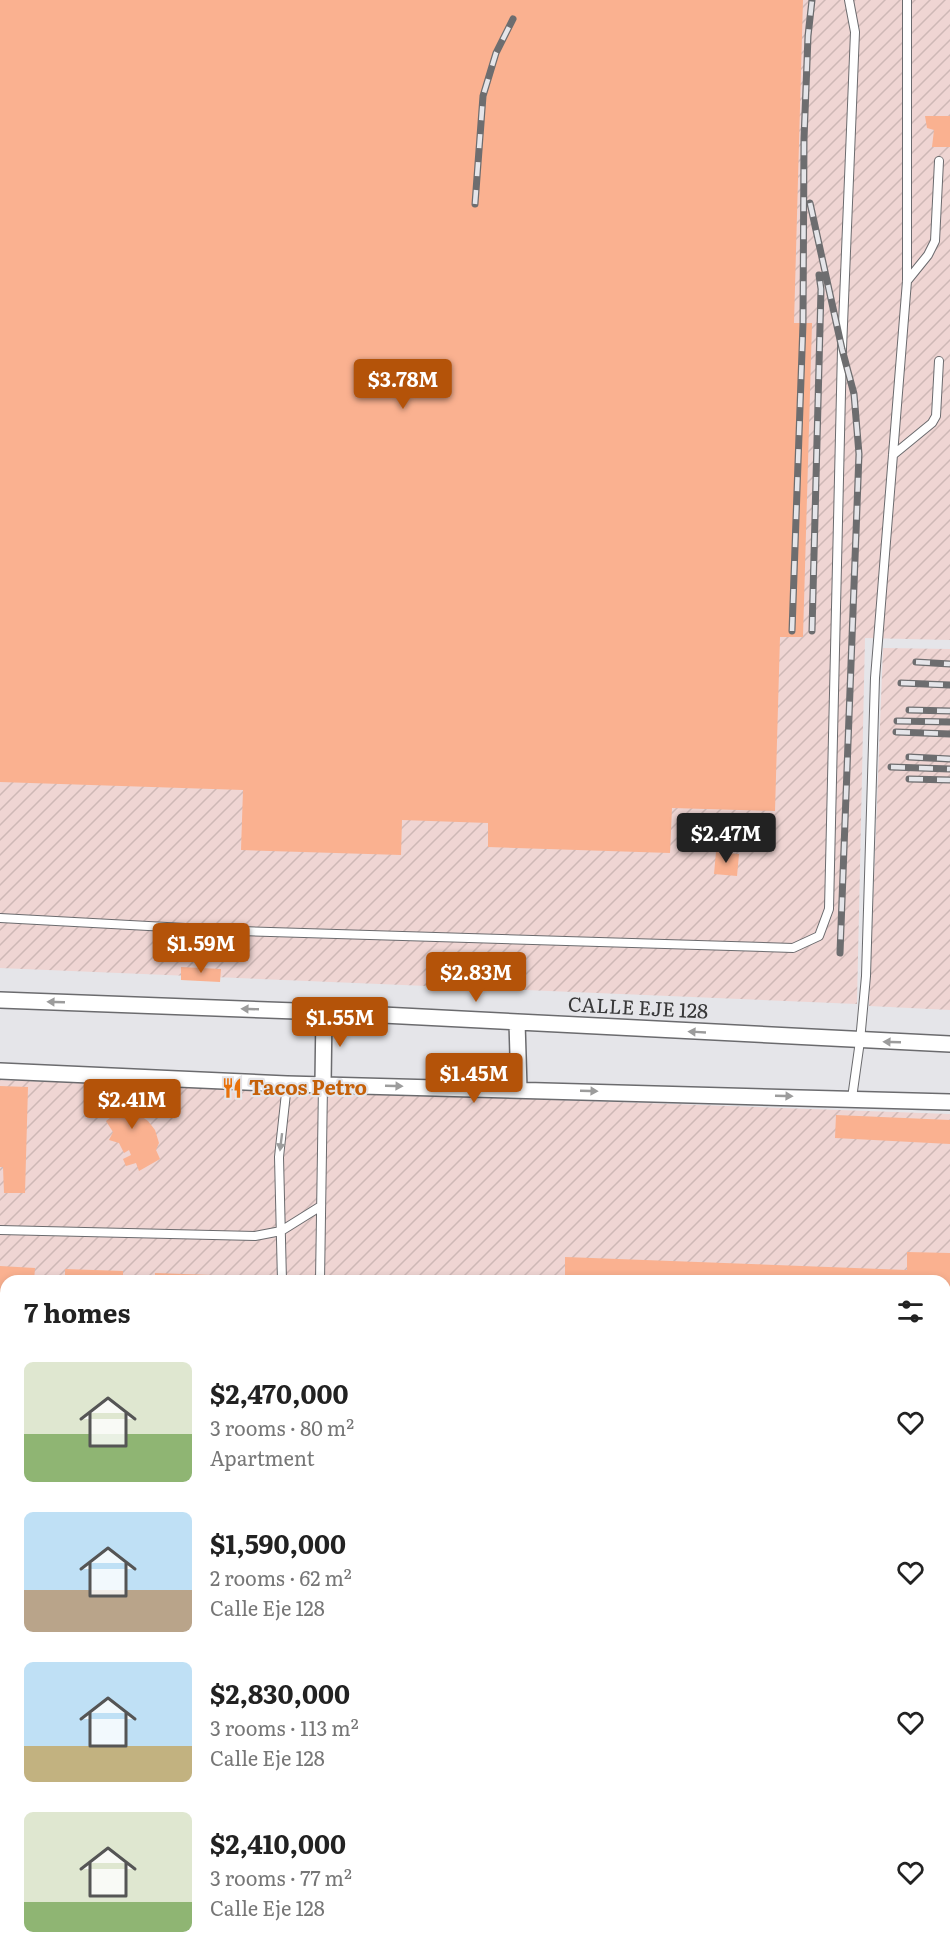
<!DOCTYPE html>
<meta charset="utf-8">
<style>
:root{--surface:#fff;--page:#f6f6f6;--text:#222;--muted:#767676;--accent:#b45309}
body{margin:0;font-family:Literata,serif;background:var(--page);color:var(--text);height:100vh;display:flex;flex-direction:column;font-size:22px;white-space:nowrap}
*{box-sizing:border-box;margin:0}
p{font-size:20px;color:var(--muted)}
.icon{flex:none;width:33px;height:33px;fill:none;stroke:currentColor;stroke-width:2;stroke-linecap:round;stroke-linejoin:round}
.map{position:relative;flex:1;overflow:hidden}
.details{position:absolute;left:0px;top:1275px;width:951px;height:684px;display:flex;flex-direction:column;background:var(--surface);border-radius:18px 18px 0 0;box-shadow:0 3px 9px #0003}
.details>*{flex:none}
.price{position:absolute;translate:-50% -51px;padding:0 14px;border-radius:6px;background:var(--accent);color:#fff;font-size:20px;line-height:39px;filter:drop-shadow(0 2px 3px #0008)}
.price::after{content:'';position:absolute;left:50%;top:36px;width:18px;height:14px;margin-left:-9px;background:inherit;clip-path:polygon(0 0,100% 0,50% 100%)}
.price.current{background:#222;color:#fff}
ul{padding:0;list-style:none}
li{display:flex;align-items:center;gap:18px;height:150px;padding:0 24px}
li span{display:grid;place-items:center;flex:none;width:168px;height:120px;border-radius:9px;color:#555}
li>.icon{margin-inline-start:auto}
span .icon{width:72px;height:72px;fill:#fffc;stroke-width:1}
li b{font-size:26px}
h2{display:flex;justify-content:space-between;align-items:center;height:72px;padding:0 24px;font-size:26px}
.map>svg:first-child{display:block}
.industrial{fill:url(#industrial-furrows)}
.building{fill:#fab190}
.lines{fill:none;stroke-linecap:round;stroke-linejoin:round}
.lane-casing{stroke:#6b6b6e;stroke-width:10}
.street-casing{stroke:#6b6b6e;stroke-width:18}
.lane{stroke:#fff;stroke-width:8}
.street{stroke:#fff;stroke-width:15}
.rail-casing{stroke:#6d6d6f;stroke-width:7}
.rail{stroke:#e5e5e9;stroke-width:4.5;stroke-dasharray:14;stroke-linecap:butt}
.oneway{fill:#9c9c9c}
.labels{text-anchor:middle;stroke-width:4.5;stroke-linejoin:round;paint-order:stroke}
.street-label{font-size:20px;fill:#383839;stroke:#e5e5e9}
.food-label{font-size:20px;font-weight:bold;fill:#c56008;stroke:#e5e5e9;text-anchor:start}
</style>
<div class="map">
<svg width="950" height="1959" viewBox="0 0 950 1959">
<defs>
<pattern id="industrial-furrows" width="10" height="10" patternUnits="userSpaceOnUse" patternTransform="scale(1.5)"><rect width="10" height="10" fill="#efd5d3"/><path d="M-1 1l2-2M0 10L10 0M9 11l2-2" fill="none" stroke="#ceb8b6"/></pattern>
</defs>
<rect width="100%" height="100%" fill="#e5e5e9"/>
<path class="industrial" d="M 0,0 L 950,0 L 950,640 L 865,638 L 857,1004 L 0,968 Z
M 883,648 L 950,649 L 950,1010 L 869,1006 Z
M 0,1080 L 950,1114 L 950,1959 L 507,1959 L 500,1953 L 945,1953 L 945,1281 L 6,1281 L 6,1534 L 0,1529 Z"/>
<path class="building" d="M 0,0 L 803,0 L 794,323 L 812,323 L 803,637 L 780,637 L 775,811 L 672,808 L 670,853 L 488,847 L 488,823 L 402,820 L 401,855 L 241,850 L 243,790 L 0,782 Z
M 925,116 L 950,116 L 950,147 L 932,147 L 934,130 L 927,128 Z
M 716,852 L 739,854 L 737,876 L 714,874 Z
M 181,967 L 221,969 L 220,982 L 181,980 Z
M 0,1086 L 28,1087 L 25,1193 L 4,1193 L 3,1167 L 0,1167 Z
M 105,1087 L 125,1089 L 138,1114 L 148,1121 L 155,1130 L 159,1143 L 156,1150 L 160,1159 L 139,1171 L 136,1163 L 126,1166 L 123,1159 L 131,1155 L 129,1150 L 124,1153 L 119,1143 L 109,1140 L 113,1132 L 106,1121 L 115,1114 L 104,1099 L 110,1095 Z
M 836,1115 L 950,1120 L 950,1144 L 835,1138 Z
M 907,1252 L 950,1253 L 950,1336 L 945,1336 L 945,1281 L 565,1281 L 565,1257 L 907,1270 Z
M 0,1266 L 35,1268 L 34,1281 L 6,1281 L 6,1402 L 0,1401 Z
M 65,1269 L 123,1271 L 123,1281 L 65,1281 Z
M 155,1273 L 212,1275 L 212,1281 L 155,1281 Z
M 244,1278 L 273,1279 L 273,1281 L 244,1281 Z"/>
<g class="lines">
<g class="lane-casing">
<path id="lane" d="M 907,281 L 928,255 L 935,241 L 939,161
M 893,455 L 932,423 L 936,416 L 939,361
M 0,918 L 241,931 L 793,948 L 819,936 L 829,909 L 842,349 L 855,32 L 849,0
M 852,1098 L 860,1041 L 866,976 L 875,678 L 907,281 L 907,0
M 0,1230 L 255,1236 L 281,1231 L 321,1206
M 282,1281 L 279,1157 L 287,1084
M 320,1281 L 323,1085
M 945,1500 L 950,1500
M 945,1591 L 950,1592"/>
</g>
<g class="street-casing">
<path id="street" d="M 0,1000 L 324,1012 L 950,1044
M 517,1022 L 519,1089
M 0,1071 L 287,1084 L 950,1102
M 323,1084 L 324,1012"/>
</g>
<use href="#lane" class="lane"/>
<use href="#street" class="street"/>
<g class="rail-casing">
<path id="rail" d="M 810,203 L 842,349 L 854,394 L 859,454 L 840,953
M 475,204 L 483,96 L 496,53 L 513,19
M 792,631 L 803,323 L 804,139 L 808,36 L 812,0
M 812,631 L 821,289 L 819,275
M 916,662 L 950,664
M 901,683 L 950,685
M 909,710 L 950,711
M 897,721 L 950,722
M 896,732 L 950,734
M 909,757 L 950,759
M 891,767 L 950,769
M 909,779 L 950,780
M 0,1420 L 6,1420
M 0,1432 L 6,1432
M 0,1455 L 6,1455
M 945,1465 L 950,1465
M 945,1486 L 950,1486
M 945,1519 L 950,1519
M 945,1532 L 950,1532
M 945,1564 L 950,1564
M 945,1578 L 950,1578
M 945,1609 L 950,1609
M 945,1620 L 950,1620"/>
</g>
<use href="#rail" class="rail"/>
</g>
<defs><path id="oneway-solid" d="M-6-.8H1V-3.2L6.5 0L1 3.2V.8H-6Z" transform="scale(1.5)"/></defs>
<g class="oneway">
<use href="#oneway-solid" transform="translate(56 1002) rotate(-178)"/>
<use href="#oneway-solid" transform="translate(250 1009) rotate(-178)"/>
<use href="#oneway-solid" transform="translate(697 1032) rotate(-177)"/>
<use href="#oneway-solid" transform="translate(892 1042) rotate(-178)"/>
<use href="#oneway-solid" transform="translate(394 1086) rotate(2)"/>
<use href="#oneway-solid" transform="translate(589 1091) rotate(2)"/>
<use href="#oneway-solid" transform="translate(784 1096) rotate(2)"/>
<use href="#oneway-solid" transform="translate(281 1142) rotate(97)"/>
</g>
<defs>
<g id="restaurant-bare" transform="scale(1.62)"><path d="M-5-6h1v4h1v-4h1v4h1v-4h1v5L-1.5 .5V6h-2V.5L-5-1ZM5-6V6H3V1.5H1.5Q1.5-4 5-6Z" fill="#e8710a" stroke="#e5e5e9" stroke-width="2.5" paint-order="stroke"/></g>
</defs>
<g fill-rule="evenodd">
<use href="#restaurant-bare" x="232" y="1088"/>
</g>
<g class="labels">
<g class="street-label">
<text transform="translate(638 1008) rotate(3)" y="7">CALLE EJE 128</text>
</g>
<g class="food-label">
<text x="249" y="1095">Tacos Petro</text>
</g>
</g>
</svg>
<b class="price" style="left:403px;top:410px">$3.78M</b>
<b class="price current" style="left:726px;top:864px">$2.47M</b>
<b class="price" style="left:201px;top:974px">$1.59M</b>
<b class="price" style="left:476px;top:1003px">$2.83M</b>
<b class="price" style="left:340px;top:1048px">$1.55M</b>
<b class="price" style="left:474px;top:1104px">$1.45M</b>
<b class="price" style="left:132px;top:1130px">$2.41M</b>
<section class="details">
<h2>7 homes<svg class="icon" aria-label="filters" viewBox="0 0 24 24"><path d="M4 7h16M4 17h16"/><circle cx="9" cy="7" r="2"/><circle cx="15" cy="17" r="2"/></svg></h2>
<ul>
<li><span style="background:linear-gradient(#dfe7d0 60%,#8fb573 0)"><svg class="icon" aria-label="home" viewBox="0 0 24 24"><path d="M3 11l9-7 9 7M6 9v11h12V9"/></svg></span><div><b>$2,470,000</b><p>3 rooms · 80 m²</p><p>Apartment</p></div><svg class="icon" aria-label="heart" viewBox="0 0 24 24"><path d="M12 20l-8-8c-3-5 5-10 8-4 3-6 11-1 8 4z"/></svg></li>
<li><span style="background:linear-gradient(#bfe0f5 65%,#b9a48a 0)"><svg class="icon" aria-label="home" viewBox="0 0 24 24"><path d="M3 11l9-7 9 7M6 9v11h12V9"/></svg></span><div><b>$1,590,000</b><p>2 rooms · 62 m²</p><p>Calle Eje 128</p></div><svg class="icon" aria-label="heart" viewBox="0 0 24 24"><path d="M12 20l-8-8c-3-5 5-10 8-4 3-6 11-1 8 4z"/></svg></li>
<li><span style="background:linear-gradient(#bfe0f5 70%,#c2b280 0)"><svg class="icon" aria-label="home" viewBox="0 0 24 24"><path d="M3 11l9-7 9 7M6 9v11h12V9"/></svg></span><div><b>$2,830,000</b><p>3 rooms · 113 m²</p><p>Calle Eje 128</p></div><svg class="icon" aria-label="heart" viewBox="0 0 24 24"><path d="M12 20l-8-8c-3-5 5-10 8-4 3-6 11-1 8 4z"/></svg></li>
<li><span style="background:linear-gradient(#dfe7d0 75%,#8fb573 0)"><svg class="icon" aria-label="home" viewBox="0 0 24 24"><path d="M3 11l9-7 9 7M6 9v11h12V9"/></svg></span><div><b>$2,410,000</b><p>3 rooms · 77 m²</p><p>Calle Eje 128</p></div><svg class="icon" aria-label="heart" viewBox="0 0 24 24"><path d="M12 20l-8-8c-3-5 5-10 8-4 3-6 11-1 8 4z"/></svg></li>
</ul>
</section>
</div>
